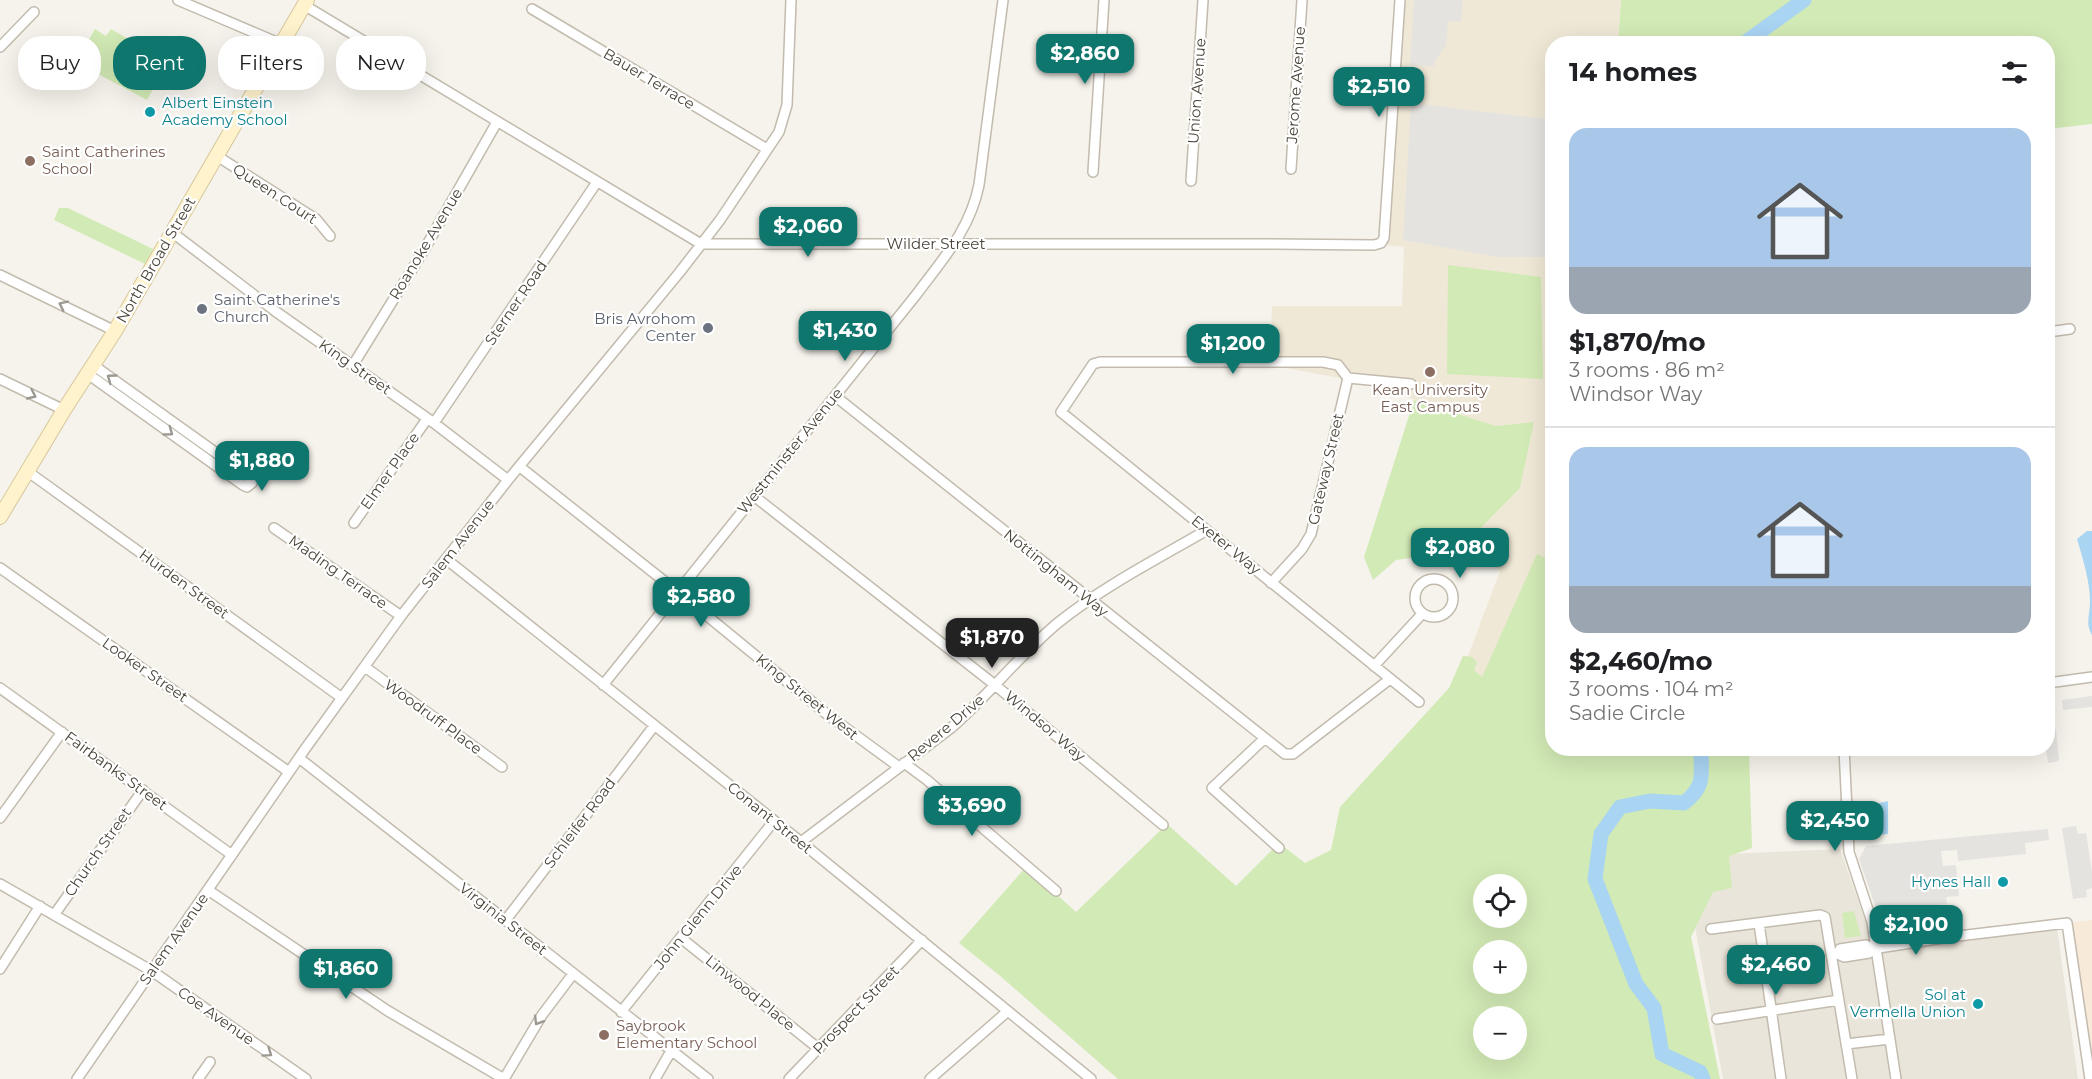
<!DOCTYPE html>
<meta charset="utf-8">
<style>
:root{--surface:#fff;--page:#f6f6f6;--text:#202124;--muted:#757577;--line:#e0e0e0;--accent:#0f766e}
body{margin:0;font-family:Montserrat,sans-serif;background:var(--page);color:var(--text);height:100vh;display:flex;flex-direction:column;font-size:22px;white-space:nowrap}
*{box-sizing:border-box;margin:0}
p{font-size:20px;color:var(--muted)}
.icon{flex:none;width:33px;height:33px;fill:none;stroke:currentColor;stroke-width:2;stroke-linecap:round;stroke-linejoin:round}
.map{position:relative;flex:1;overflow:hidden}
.panel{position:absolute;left:1545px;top:36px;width:510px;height:720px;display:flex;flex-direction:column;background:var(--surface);border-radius:24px;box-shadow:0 6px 24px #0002}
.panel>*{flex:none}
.hud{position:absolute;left:18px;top:36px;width:570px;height:54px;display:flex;gap:12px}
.controls{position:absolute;left:1473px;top:874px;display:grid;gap:12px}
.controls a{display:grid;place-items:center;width:54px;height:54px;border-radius:50%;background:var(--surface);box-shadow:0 6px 24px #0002;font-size:30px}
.price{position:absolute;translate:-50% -51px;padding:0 14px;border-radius:12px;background:var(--accent);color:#fff;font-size:20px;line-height:39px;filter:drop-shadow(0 2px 3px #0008)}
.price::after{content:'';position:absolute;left:50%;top:36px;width:18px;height:14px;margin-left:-9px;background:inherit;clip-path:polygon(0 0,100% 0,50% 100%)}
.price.on{background:#222;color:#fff}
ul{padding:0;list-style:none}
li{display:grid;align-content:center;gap:12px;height:318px;padding:0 24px}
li+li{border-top:2px solid var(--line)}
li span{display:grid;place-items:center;height:186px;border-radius:18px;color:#555}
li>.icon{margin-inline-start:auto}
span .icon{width:108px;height:108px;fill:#fffc;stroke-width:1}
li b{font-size:26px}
h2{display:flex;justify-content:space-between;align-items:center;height:72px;padding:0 24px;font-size:26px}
.pill{padding:0 21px;border-radius:24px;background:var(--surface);box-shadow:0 6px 24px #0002;font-size:21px;line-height:54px}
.pill.on{background:var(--accent);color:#fff}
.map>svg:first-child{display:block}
.residential{fill:#eae5da}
.commercial{fill:#f7ead8}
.education{fill:#efe8d6}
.green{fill:#d2eab5;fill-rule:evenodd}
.parking{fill:#e5e3e0}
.water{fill:#a9d4f2}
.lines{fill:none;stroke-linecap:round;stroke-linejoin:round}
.river{stroke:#a9d4f2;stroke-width:15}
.street-casing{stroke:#c2bbae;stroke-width:12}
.secondary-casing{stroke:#d6c79b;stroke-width:16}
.street{stroke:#fff;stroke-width:9}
.secondary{stroke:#fff3cd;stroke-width:14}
.oneway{stroke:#9c9892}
.culture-dot{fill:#0f9aa8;stroke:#fff;stroke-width:2}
.education-dot{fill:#8d6e63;stroke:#fff;stroke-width:2}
.worship-dot{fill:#6b7280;stroke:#fff;stroke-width:2}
.labels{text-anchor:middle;stroke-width:4.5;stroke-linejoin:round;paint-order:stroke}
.street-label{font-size:15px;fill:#4b4439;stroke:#fff}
.culture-label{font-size:15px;fill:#0d838f;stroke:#fff;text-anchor:end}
.education-label{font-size:15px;fill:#785e54;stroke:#fff;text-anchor:start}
.worship-label{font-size:15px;fill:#5b616d;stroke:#fff;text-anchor:start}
</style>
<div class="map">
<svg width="2092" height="1079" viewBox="0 0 2092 1079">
<rect width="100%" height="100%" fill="#f6f3ec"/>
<path class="residential" d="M 1840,849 L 1867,926 L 1890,1079 L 1723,1079 L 1682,856 Z
M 2057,928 L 2078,1079 L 1900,1079 L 1882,953 Z"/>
<path class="commercial" d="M 2092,920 L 2092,1079 L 2067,923 Z"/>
<path class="education" d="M 1404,0 L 1621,0 L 1618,43 L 1552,44 L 1552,733 L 1473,697 L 1463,656 L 1468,656 L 1500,571 L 1466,543 L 1520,488 L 1534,422 L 1496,426 L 1403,396 L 1404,385 L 1344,379 L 1270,365 L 1272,306 L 1402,306 L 1404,247 L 1384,245 Z"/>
<path class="green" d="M 1621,0 L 2092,0 L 2092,124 L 2048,129 L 2048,44 L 1618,43 Z
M 95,29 L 106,36 L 111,29 L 152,53 L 150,56 L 160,60 L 158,64 L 165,67 L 147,100 L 85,67 L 89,65 L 95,54 L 84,48 Z
M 59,208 L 68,208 L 153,249 L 145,264 L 54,220 Z
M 1448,265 L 1541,277 L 1543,379 L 1447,374 Z
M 1414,400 L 1496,426 L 1534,422 L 1520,488 L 1466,543 L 1451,552 L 1396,560 L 1373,580 L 1364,557 Z
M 1537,554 L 1552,561 L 1552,748 L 1749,749 L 1752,848 L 1729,856 L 1732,888 L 1713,892 L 1691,937 L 1720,1079 L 1118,1079 L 999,975 L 959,943 L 1026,867 L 1076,912 L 1167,824 L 1236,886 L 1279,843 L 1305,863 L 1331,850 L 1340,807 L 1449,688 L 1463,656 L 1472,657 L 1477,662 L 1474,670 L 1482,677 ZM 1484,885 L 1516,885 L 1516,918 L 1484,918 ZM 1484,951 L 1516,951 L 1516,984 L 1484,984 ZM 1484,1017 L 1516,1017 L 1516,1050 L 1484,1050 Z
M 1854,911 L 1861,936 L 1845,938 L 1842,913 Z"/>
<path class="parking" d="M 1414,0 L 1463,0 L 1461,22 L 1448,21 L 1446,45 L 1435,61 L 1434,66 L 1410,65 Z
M 1411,103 L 1552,120 L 1552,257 L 1498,257 L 1403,240 Z
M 2092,696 L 2092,707 L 2063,710 L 2062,700 Z
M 2056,729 L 2059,761 L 2048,763 L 2046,749 L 2048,730 Z
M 2076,826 L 2078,834 L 2086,833 L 2092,872 L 2092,888 L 2086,890 L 2087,897 L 2073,899 L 2062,828 Z
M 2048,829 L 2049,840 L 2025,843 L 2026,854 L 1958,861 L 1957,850 L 1941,851 L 1943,866 L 1956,865 L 1959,896 L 1946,897 L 1947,904 L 1939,905 L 1940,916 L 1889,921 L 1887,913 L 1878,914 L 1859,859 L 1866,846 Z"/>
<path class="water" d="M 2087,531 L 2092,531 L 2092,635 C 2085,624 2090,614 2090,602 C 2090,582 2083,559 2077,539 Z
M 1888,801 L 1888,834 L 1862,836 L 1860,834 L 1859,808 Z"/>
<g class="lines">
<path class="river" d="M 1743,44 L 1804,0
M 1701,748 C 1701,776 1706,785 1684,803 L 1650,801 L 1620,807 L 1601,834 L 1595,879 L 1636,984 L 1654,1008 L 1662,1054 L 1700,1072 L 1703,1079"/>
<g class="street-casing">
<path id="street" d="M 178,0 L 281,44
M 304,5 L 701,244 L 1273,244 L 1374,245 L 1381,243 L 1384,238 L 1400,0
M 532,9 L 767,149
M 0,47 L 34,12
M 217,156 L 316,219 L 330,236
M 1291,169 L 1302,0
M 1093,172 L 1104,0
M 1191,181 L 1203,0
M 173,233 L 275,311 L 434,423 L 508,480
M 0,275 L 115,331
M 2048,332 L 2070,329
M 353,365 L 424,250 L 497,122
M 88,374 L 243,485 L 247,487 L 252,483 L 247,475 L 93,365
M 0,379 L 64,410
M 1411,384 L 1348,378 L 1338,365 L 1323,362 L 1100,362 L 1093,364 L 1061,412 L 1419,702
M 835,396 L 1285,754 L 1293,754 L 1390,679
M 434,423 L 597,182
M 520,467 L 678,592 L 828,715 L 899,767
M 27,471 L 342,698
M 754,496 L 995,685 L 1163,825
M 354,523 L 427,419
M 274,528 L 401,616
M 446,559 L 801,842 L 1091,1079
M 0,568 L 289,772
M1415 598a19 19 0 1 1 38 0a19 19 0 1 1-38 0Z
M 1271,583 L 1302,549 L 1311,534 L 1348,378
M 1374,666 L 1422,614
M 365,667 L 502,767
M 2048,683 L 2092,677
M 603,685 L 916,295 C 942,260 970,230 979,185 L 1003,0
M 0,688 L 232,855
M 1264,739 L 1212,788 L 1279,848
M 1844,748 L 1849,852 L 1872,922 L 1896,1079
M 299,758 L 708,1079
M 904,763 L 927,780 L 1056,891
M 0,818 L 62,732
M 801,842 L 951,728 C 989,695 1020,654 1059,622 C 1104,586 1157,559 1207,530
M 0,884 L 152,971 L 306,1079
M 208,890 L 388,1011 L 504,1079
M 54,915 L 143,790
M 505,921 L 654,726
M 1759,923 L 1781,1079
M 1711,929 L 1820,915 L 1825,917 L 1852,1079
M 681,938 L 819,1049
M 1838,954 L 1840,949 L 1866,945 L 1872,949
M 1832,955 L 1838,954 L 1844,957 L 1869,953 L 1872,949 L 1950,937 L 2067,923 L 2090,1079
M 0,969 L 40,906
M 621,1012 L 774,821
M 1717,1019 L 1839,1000
M 1846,1044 L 1890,1039
M 77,1079 L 305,749 L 401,616 L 508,480 L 679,273 L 720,220 L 779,132 L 787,105 L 791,0
M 198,1079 L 210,1062
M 504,1079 L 542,1015 L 573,974
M 655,1079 L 671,1051
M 789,1079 L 922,940
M 930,1079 L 1008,1011"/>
</g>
<g class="secondary-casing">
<path id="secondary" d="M 0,517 L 64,410 L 115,331 L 307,0"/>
</g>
<use href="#street" class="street"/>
<use href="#secondary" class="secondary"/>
</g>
<defs><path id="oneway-chevron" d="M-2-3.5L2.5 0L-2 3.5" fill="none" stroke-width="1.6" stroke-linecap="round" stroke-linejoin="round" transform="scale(1.5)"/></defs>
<g class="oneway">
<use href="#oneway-chevron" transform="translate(63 305) rotate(-154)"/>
<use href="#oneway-chevron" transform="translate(111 378) rotate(-144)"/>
<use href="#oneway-chevron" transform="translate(32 395) rotate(25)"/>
<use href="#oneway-chevron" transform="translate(169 432) rotate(36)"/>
<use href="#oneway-chevron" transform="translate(538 1021) rotate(122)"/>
<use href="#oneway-chevron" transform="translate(268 1053) rotate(35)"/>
</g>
<g class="culture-dot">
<circle cx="150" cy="112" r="6"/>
<circle cx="2003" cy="882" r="6"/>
<circle cx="1978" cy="1004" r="6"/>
</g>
<g class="education-dot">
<circle cx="30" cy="161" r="6"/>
<circle cx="1430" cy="372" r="6"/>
<circle cx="604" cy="1035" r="6"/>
</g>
<g class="worship-dot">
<circle cx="202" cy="309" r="6"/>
<circle cx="708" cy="328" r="6"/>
</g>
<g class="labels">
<g class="street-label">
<text transform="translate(649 79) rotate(31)" y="5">Bauer Terrace</text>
<text transform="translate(1296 85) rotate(-86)" y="5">Jerome Avenue</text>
<text transform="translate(1197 91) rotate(-86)" y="5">Union Avenue</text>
<text transform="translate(275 194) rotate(33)" y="5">Queen Court</text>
<text transform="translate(426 244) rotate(-59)" y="5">Roanoke Avenue</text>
<text x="936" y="249">Wilder Street</text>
<text transform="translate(156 260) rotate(-60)" y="5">North Broad Street</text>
<text transform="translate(516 303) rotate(-56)" y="5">Sterner Road</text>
<text transform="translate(355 367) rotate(35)" y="5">King Street</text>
<text transform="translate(790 451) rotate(-51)" y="5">Westminster Avenue</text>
<text transform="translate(1326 469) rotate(-77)" y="5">Gateway Street</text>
<text transform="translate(390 471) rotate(-55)" y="5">Elmer Place</text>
<text transform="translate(458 544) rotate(-52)" y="5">Salem Avenue</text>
<text transform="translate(1226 545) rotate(39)" y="5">Exeter Way</text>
<text transform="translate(338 572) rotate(35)" y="5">Mading Terrace</text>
<text transform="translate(1056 573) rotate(39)" y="5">Nottingham Way</text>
<text transform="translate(184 584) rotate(36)" y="5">Hurden Street</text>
<text transform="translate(145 670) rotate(35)" y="5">Looker Street</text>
<text transform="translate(807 697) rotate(39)" y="5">King Street West</text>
<text transform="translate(433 717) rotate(36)" y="5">Woodruff Place</text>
<text transform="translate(1045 726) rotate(40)" y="5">Windsor Way</text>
<text transform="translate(946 728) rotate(-40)" y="5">Revere Drive</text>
<text transform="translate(116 771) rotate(36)" y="5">Fairbanks Street</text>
<text transform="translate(770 818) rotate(39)" y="5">Conant Street</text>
<text transform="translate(580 823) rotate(-53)" y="5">Schleifer Road</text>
<text transform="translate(98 852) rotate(-55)" y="5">Church Street</text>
<text transform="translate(698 917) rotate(-51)" y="5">John Glenn Drive</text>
<text transform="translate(503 919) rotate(38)" y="5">Virginia Street</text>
<text transform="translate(174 939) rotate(-55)" y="5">Salem Avenue</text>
<text transform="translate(750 993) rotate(39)" y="5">Linwood Place</text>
<text transform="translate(856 1010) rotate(-46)" y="5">Prospect Street</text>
<text transform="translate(216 1016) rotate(35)" y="5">Coe Avenue</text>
</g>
<g class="culture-label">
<text x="162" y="108" text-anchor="start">Albert Einstein<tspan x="162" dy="17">Academy School</tspan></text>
<text x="1991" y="887">Hynes Hall</text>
<text x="1966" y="1000">Sol at<tspan x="1966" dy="17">Vermella Union</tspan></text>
</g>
<g class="education-label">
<text x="42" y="157">Saint Catherines<tspan x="42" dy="17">School</tspan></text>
<text x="1430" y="395" text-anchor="middle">Kean University<tspan x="1430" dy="17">East Campus</tspan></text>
<text x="616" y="1031">Saybrook<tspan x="616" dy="17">Elementary School</tspan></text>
</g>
<g class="worship-label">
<text x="214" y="305">Saint Catherine's<tspan x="214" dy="17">Church</tspan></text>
<text x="696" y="324" text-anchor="end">Bris Avrohom<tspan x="696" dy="17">Center</tspan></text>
</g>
</g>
</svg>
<div class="controls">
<a><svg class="icon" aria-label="locate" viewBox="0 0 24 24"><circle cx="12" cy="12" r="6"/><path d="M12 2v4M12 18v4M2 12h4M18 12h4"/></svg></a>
<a>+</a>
<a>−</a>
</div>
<b class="price" style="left:1085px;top:85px">$2,860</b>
<b class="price" style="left:1379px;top:118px">$2,510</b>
<b class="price" style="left:808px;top:258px">$2,060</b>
<b class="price" style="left:845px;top:362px">$1,430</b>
<b class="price" style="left:1233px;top:375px">$1,200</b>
<b class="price" style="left:262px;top:492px">$1,880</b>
<b class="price" style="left:1460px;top:579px">$2,080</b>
<b class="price" style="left:701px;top:628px">$2,580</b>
<b class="price on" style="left:992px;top:669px">$1,870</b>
<b class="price" style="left:972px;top:837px">$3,690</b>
<b class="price" style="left:1835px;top:852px">$2,450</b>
<b class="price" style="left:1916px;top:956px">$2,100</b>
<b class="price" style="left:1776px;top:996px">$2,460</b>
<b class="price" style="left:346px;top:1000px">$1,860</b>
<div class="hud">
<a class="pill">Buy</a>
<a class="pill on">Rent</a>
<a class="pill">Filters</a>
<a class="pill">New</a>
</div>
<section class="panel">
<h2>14 homes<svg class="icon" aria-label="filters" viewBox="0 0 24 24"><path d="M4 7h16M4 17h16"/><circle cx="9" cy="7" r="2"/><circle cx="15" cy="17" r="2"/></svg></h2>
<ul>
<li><span style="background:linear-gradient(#a9c7e8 75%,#9aa5b1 0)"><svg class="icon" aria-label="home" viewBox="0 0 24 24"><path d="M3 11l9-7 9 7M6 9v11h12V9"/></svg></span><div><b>$1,870/mo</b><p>3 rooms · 86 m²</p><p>Windsor Way</p></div></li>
<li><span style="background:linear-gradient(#a9c7e8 75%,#9aa5b1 0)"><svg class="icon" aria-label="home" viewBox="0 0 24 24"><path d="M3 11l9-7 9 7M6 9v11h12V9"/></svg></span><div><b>$2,460/mo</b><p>3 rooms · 104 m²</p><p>Sadie Circle</p></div></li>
</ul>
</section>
</div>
